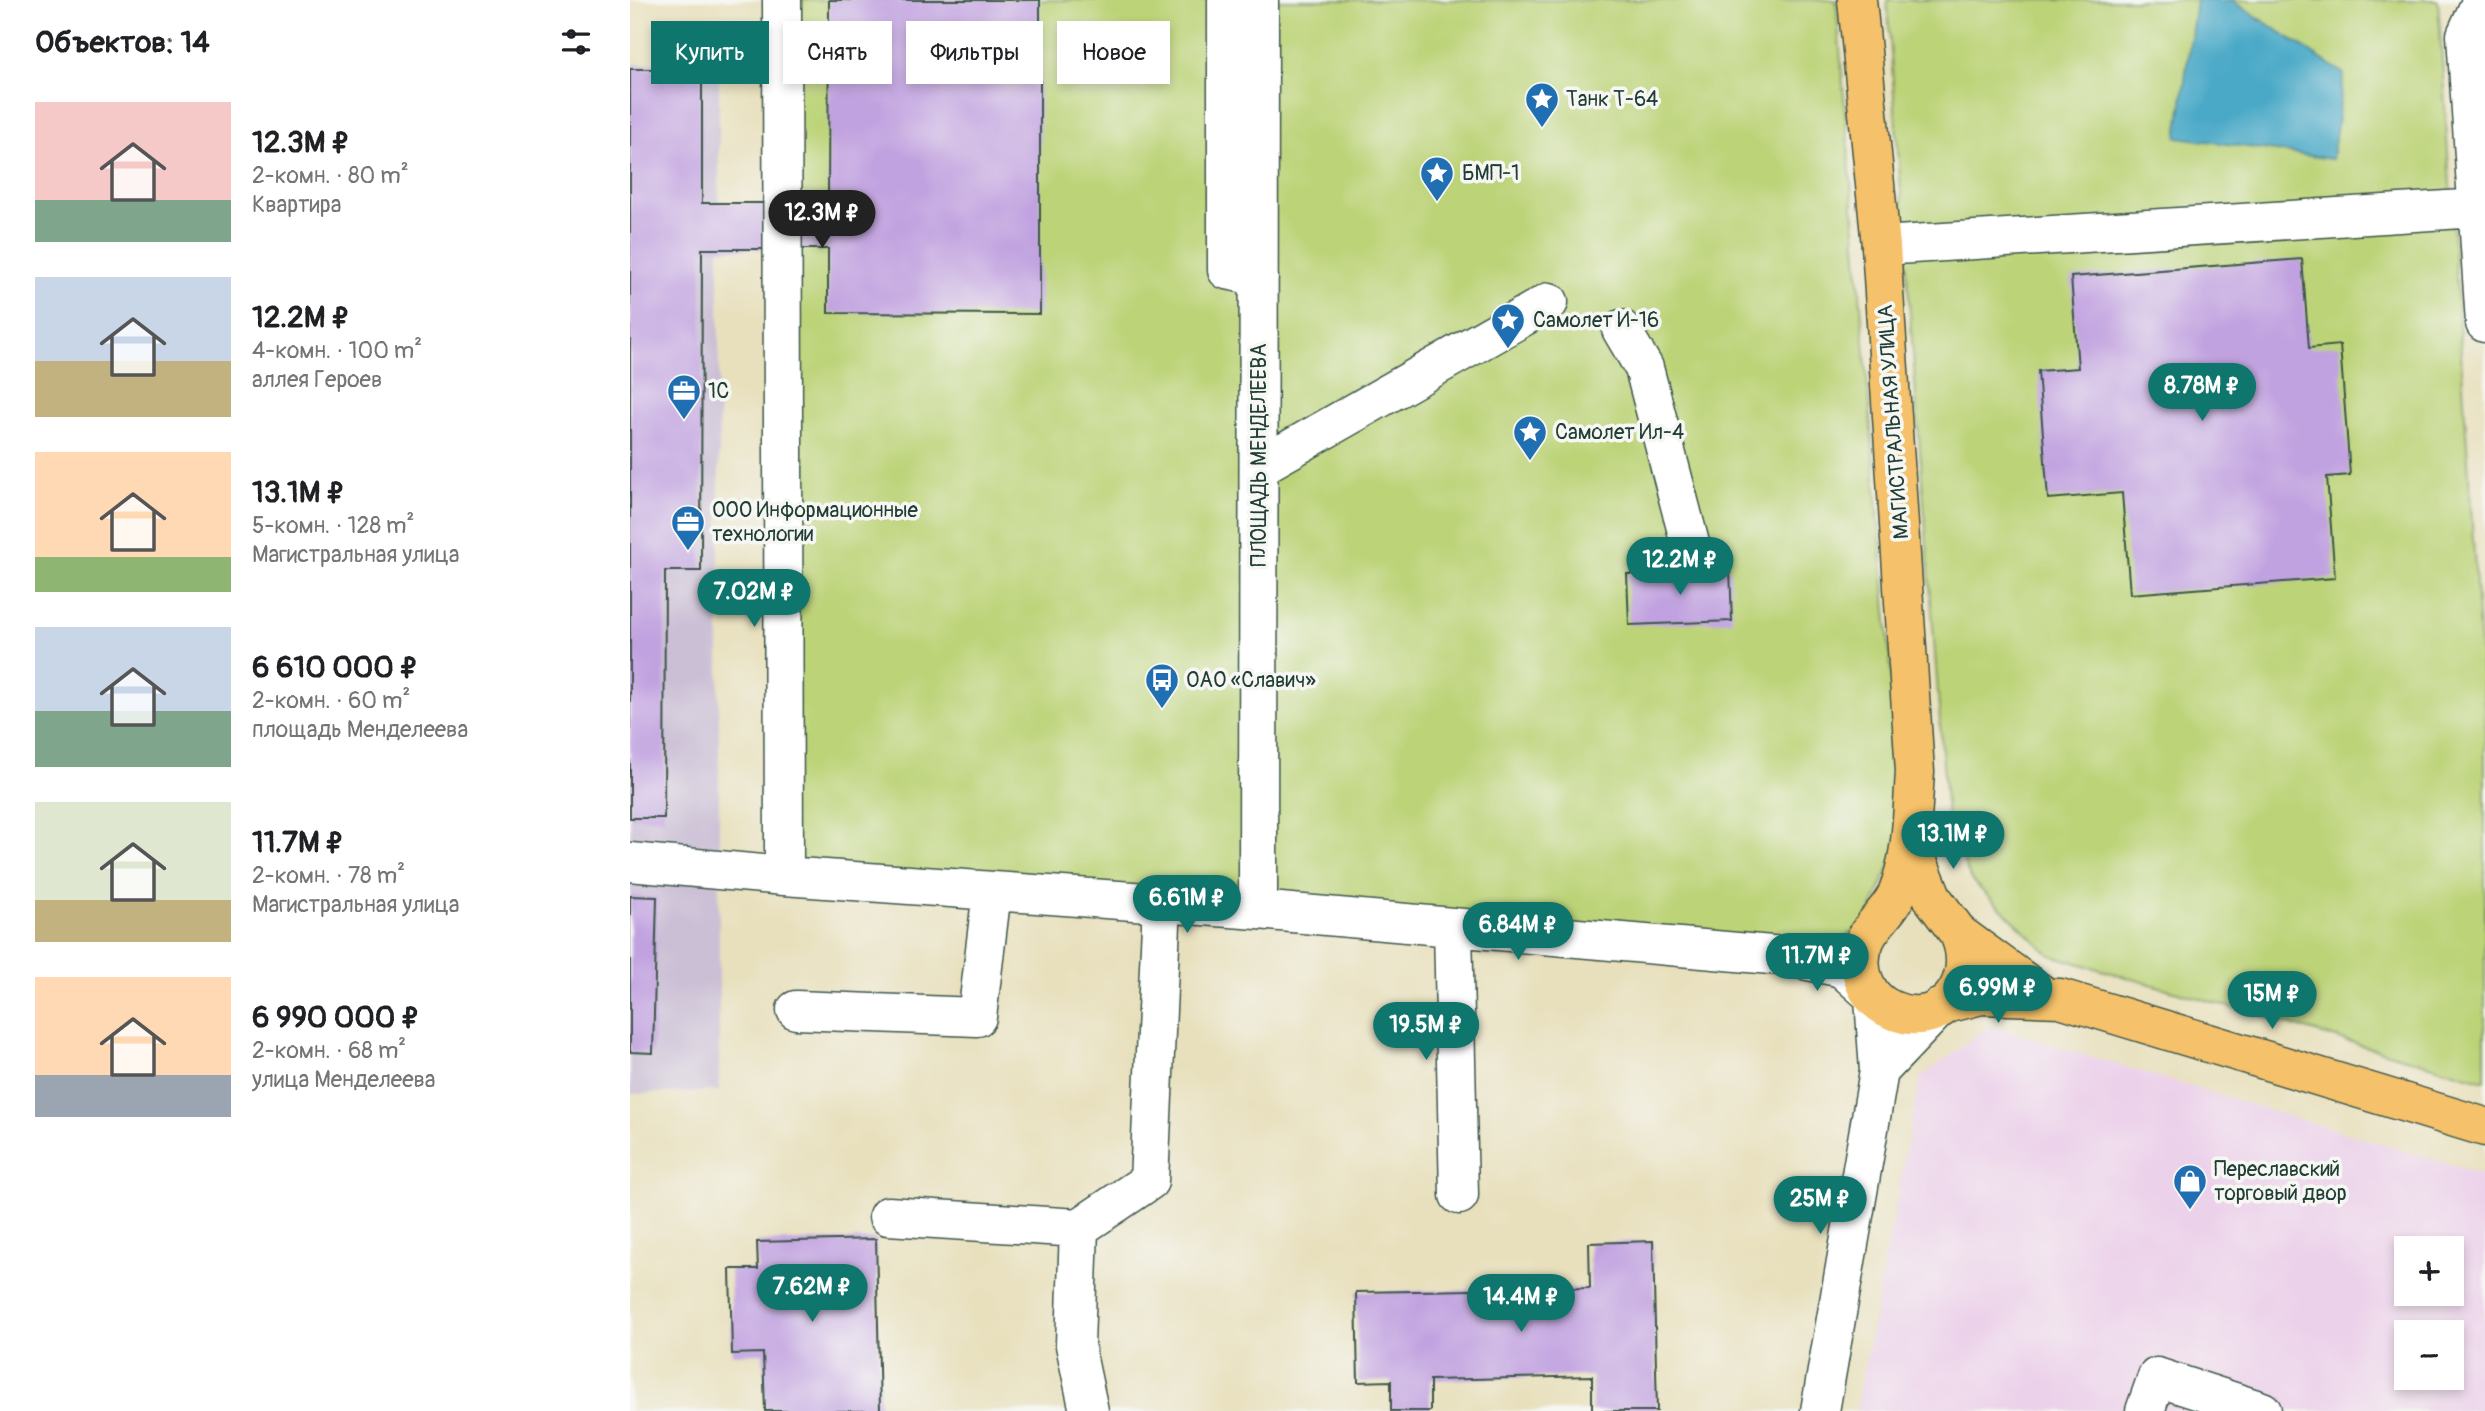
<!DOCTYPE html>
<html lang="ru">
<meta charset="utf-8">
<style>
:root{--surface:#fff;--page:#f6f6f6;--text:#202124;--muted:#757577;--accent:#0f766e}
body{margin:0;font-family:Pangolin,sans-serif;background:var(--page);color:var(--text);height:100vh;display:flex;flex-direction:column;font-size:26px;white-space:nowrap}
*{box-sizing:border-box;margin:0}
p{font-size:23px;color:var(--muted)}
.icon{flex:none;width:38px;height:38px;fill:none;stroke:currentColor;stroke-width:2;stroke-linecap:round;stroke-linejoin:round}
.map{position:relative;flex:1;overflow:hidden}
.side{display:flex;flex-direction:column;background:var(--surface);width:630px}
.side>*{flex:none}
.guide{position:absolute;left:21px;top:21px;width:665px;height:63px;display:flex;gap:14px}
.controls{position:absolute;left:1764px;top:1236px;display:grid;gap:14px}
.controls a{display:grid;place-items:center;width:70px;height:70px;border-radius:0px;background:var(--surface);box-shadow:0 4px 10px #0003;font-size:35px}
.price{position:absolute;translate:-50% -60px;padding:0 16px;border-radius:24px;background:var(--accent);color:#fff;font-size:23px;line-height:46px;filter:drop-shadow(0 2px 4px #0008)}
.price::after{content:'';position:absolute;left:50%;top:42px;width:21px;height:16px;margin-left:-10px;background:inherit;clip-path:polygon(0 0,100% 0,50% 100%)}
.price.active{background:#222;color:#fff}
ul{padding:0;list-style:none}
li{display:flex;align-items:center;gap:21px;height:175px;padding:0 35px}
li span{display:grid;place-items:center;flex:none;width:196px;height:140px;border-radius:0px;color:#555}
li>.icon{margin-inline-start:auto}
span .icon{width:84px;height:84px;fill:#fffc;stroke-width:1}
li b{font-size:30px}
h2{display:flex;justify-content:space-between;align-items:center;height:84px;padding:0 35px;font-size:30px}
.pill{padding:0 24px;border-radius:0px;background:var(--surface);box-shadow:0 4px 10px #0003;font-size:24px;line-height:63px}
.pill.active{background:var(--accent);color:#fff}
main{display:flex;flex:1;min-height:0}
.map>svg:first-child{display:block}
.built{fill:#ecd1ea;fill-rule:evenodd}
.industrial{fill:#cbbfd5}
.green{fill:#bcd377;stroke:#6e8856;stroke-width:2}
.water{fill:#48a9c7;stroke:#34737e;stroke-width:2}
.building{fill:#c1a2e0}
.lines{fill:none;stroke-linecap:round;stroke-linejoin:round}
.minor-casing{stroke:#3d5549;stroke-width:41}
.major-casing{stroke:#3d5549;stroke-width:41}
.minor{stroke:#fff;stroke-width:38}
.major{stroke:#f5c16b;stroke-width:38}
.labels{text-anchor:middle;stroke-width:7;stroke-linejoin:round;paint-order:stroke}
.poi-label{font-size:21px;fill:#1f3d34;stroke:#f6f6f2;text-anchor:start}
.street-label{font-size:21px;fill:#1f3d34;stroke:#f6f6f2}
</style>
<main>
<section class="side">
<h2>Объектов: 14<svg class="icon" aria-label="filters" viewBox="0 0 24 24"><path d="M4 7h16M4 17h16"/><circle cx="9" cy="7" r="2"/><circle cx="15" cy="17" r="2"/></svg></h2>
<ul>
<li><span style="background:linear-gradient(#f6c9c9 70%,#7fa58c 0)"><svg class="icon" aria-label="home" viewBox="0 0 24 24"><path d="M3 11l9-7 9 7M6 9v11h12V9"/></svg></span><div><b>12.3M ₽</b><p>2-комн. · 80 m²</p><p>Квартира</p></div></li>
<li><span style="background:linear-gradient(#c9d6e8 60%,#c2b280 0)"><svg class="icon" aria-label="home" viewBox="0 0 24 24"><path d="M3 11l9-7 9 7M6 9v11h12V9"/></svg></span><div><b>12.2M ₽</b><p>4-комн. · 100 m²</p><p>аллея Героев</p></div></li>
<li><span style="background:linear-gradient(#ffd9b3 75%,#8fb573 0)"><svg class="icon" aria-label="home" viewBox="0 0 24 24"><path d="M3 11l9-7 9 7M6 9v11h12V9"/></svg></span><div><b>13.1M ₽</b><p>5-комн. · 128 m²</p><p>Магистральная улица</p></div></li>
<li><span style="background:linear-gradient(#c9d6e8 60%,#7fa58c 0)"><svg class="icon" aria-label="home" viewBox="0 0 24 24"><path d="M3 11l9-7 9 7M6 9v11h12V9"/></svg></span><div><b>6 610 000 ₽</b><p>2-комн. · 60 m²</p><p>площадь Менделеева</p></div></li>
<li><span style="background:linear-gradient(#dfe7d0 70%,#c2b280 0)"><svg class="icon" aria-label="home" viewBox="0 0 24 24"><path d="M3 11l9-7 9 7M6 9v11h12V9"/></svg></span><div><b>11.7M ₽</b><p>2-комн. · 78 m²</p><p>Магистральная улица</p></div></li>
<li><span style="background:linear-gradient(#ffd9b3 70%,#9aa5b1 0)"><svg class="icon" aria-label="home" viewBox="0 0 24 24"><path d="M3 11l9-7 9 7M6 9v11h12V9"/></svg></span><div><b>6 990 000 ₽</b><p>2-комн. · 68 m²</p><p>улица Менделеева</p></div></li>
</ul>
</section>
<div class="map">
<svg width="1855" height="1411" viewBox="0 0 1855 1411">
<rect width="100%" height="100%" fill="#f6f6f2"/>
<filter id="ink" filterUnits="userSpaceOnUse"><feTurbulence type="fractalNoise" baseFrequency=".0143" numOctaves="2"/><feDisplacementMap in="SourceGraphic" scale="14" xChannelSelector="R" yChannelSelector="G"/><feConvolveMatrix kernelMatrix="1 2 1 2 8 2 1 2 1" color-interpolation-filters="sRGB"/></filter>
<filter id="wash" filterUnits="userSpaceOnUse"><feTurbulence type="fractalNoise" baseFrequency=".00686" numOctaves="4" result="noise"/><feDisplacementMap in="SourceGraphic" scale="28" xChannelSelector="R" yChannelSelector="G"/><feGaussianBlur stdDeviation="1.57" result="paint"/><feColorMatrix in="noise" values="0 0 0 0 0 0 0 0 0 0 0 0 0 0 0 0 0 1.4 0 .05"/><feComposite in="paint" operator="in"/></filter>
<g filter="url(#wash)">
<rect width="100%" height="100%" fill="#e8e0bd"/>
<path class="built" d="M 1360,1026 L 1855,1175 L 1855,1411 L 1226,1411 L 1290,1078 ZM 1776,1248 L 1822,1248 L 1822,1293 L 1776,1293 ZM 1776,1332 L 1822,1332 L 1822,1377 L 1776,1377 Z"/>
<path class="industrial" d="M 89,62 L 89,1091 L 0,1094 L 0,64 Z"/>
<path class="green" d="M 153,0 L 1206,0 L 1274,831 L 1235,925 L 1209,940 L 1153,947 L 154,876 Z
M 1257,0 L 1808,0 L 1855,723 L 1855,1081 L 1420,955 L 1341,880 L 1317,817 Z"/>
<path class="water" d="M 1566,0 L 1601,0 L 1714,74 L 1702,159 L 1547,137 Z"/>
<g id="blocks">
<path class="building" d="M 199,0 L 410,0 L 410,314 L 198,313 L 198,249 L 72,249 L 71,571 L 35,571 L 34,818 L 0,818 L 0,69 L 72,69 L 72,203 L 198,203 Z
M 1672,259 L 1679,348 L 1710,345 L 1720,475 L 1697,477 L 1705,578 L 1500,594 L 1492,493 L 1418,499 L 1408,371 L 1448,368 L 1441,277 Z
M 1100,569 L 1102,621 L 999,625 L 997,574 Z
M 0,896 L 27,897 L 23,1053 L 0,1052 Z
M 246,1239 L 250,1411 L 135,1411 L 133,1353 L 102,1354 L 100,1269 L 128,1269 L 127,1242 Z
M 1023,1241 L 1027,1411 L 962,1411 L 962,1376 L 800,1380 L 800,1411 L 761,1411 L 761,1381 L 728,1382 L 726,1292 L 960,1288 L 959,1243 Z"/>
</g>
</g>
<g filter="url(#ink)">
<use href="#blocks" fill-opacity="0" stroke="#3d5549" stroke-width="2"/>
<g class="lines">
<g class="minor-casing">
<path id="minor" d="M 152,0 L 154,876 L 628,910 L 1153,956 L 1212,968 L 1240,993
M 597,0 L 597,270 L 629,277
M 1855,1 L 1851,2 L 1836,35 L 1855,323
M 1251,246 L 1848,208
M 991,329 L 1014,368 L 1062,551
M 629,467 L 919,302
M 0,862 L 154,876
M 628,910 L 629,0
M 823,927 L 829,1195
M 166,1010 L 347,1017 L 362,891
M 1249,1071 L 1309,1008
M 258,1216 L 449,1228
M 459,1411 L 445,1345 L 449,1228 L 519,1181 L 532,903
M 1190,1411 L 1249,1071 L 1244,998
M 1515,1411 L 1527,1377 L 1632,1411"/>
</g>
<g class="major-casing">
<path id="major" d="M 1227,0 L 1251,246 L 1285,772 C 1282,812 1283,855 1267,894 C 1260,910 1244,922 1236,938 C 1223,965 1234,999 1262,1010 C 1313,1032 1350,980 1329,934
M 1281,844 L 1303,899 L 1329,934 L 1414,996
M 1316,1004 L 1351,995 L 1430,998 L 1855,1127"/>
</g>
<use href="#minor" class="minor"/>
<use href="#major" class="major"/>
</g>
</g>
<defs>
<g id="sight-pin" transform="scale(1.75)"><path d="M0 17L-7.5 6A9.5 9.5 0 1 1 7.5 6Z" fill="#1f6fb2" stroke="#f6f6f2"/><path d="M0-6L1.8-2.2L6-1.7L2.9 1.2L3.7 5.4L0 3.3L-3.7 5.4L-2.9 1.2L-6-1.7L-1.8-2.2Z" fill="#fff"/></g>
<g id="office-pin" transform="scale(1.75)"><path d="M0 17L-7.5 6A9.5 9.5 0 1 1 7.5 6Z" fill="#1f6fb2" stroke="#f6f6f2"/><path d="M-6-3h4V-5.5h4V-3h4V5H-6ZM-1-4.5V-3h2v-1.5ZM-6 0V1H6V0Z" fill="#fff"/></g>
<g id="bus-pin" transform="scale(1.75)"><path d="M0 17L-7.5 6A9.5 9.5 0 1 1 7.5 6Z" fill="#1f6fb2" stroke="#f6f6f2"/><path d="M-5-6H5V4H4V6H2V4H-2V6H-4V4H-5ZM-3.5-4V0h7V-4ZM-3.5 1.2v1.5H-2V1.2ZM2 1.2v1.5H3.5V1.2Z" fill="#fff"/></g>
<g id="shop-pin" transform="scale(1.75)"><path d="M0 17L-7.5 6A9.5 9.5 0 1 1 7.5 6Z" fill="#1f6fb2" stroke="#f6f6f2"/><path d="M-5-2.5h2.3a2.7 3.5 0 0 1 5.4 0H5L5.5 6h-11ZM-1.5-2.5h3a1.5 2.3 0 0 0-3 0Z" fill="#fff"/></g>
</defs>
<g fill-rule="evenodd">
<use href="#sight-pin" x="912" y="99"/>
<use href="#sight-pin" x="807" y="173"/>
<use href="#sight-pin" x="878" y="320"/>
<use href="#office-pin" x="54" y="391"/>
<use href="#sight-pin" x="900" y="432"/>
<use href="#office-pin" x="58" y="522"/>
<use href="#bus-pin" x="532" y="680"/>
<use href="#shop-pin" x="1560" y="1181"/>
</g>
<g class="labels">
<g class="poi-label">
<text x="936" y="106">Танк Т-64</text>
<text x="832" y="180">БМП-1</text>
<text x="903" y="327">Самолет И-16</text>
<text x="78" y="398">1С</text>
<text x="925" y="439">Самолет Ил-4</text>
<text x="82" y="517">ООО Информационные<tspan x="82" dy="24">технологии</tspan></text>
<text x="556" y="687">ОАО «Славич»</text>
<text x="1584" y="1176">Переславский<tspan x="1584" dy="24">торговый двор</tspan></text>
</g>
<g class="street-label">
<text transform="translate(1263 422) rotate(-94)" y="7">МАГИСТРАЛЬНАЯ УЛИЦА</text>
<text transform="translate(629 455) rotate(-90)" y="7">ПЛОЩАДЬ МЕНДЕЛЕЕВА</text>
</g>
</g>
</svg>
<div class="controls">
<a>+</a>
<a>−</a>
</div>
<b class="price active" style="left:192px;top:250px">12.3M ₽</b>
<b class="price" style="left:1572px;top:423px">8.78M ₽</b>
<b class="price" style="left:1050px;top:597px">12.2M ₽</b>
<b class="price" style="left:124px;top:629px">7.02M ₽</b>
<b class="price" style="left:1323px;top:871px">13.1M ₽</b>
<b class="price" style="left:557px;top:935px">6.61M ₽</b>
<b class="price" style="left:888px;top:962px">6.84M ₽</b>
<b class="price" style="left:1187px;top:993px">11.7M ₽</b>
<b class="price" style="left:1368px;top:1025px">6.99M ₽</b>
<b class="price" style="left:1642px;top:1031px">15M ₽</b>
<b class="price" style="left:796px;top:1062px">19.5M ₽</b>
<b class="price" style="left:1190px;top:1236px">25M ₽</b>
<b class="price" style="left:182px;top:1324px">7.62M ₽</b>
<b class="price" style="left:891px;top:1334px">14.4M ₽</b>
<div class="guide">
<a class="pill active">Купить</a>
<a class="pill">Снять</a>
<a class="pill">Фильтры</a>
<a class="pill">Новое</a>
</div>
</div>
</main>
